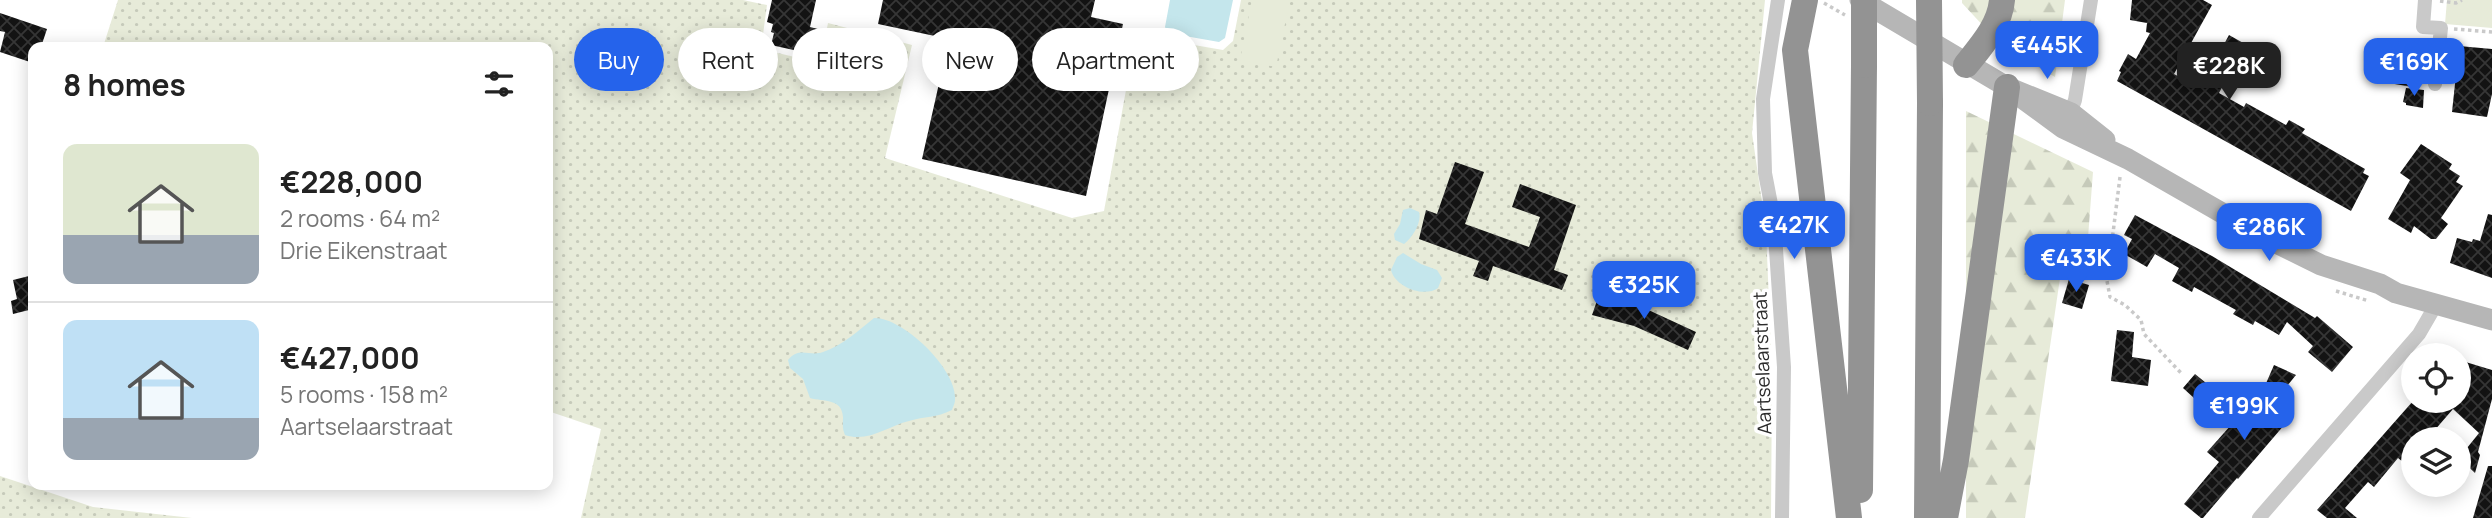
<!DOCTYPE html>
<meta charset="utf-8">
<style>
:root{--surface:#fff;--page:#f2f2f2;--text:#222;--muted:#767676;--line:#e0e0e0;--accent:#2563eb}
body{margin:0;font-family:Manrope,sans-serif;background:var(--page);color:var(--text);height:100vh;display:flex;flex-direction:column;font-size:26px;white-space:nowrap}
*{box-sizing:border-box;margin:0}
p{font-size:23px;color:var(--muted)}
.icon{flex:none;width:38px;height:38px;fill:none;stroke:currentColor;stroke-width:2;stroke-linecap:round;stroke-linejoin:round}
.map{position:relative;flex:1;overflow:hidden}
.panel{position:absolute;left:28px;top:42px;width:525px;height:448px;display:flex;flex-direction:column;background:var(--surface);border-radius:14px;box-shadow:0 4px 18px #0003}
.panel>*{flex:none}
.banner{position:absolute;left:574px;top:28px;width:665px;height:63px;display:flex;gap:14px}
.buttons{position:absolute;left:2401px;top:343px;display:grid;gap:14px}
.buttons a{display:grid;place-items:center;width:70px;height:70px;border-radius:50%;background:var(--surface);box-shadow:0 4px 18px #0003;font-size:35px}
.price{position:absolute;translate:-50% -60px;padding:0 16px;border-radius:14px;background:var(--accent);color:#fff;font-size:23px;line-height:46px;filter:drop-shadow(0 2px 4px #0008)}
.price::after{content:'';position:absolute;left:50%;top:42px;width:21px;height:16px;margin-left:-10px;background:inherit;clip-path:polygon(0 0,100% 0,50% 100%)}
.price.active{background:#222;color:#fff}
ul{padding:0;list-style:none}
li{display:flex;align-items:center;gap:21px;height:175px;padding:0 35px}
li+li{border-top:2px solid var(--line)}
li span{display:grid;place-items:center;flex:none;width:196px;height:140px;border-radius:14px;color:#555}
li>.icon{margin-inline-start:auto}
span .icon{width:84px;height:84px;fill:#fffc;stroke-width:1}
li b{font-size:30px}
h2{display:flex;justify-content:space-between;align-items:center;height:84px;padding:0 35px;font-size:30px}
.pill{padding:0 24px;border-radius:32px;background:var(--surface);box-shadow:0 4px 18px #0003;font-size:24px;line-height:63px}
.pill.active{background:var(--accent);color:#fff}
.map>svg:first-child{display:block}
.grass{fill:url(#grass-dots)}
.forest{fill:url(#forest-firs)}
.park{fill:#e7ebd9}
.water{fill:#c4e6ec}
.building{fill:url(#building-cross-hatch)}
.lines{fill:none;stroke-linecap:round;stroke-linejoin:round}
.path{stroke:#c9c9c9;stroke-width:3.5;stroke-dasharray:3.5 3.5;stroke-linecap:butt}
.street{stroke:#c9c9c9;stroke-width:14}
.secondary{stroke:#b6b6b6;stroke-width:21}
.highway{stroke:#939393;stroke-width:26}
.highway-bridge{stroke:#939393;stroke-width:26}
.labels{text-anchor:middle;stroke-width:7;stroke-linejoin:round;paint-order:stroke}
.street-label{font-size:19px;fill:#2c2c2c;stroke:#fff}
</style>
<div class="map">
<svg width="2492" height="518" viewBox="0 0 2492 518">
<defs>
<pattern id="grass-dots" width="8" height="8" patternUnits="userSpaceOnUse" patternTransform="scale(1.75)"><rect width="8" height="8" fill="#e7ebd9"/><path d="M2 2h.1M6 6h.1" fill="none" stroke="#c6caba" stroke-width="1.8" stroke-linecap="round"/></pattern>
<pattern id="forest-firs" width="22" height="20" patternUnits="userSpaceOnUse" patternTransform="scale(1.75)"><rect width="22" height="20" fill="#e7ebd9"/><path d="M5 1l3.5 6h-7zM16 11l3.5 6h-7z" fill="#c6caba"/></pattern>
<pattern id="building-cross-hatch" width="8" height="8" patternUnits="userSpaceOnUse" patternTransform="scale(1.75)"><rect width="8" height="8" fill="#131313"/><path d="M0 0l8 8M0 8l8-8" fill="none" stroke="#363636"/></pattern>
</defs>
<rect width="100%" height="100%" fill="#fff"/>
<path class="grass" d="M 118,0 L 743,0 L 767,5 L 761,49 L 820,63 L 828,23 L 912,45 L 885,158 L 1072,218 L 1104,211 L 1136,35 L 1223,50 L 1233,41 L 1241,0 L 1765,0 L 1752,133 L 1766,230 L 1772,376 L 1771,518 L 581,518 L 601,429 L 548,411 L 548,47 L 103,47 Z
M 0,476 L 93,507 L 192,518 L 0,518 Z"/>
<path class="forest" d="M 1962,0 L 2065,0 L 2055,77 L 2000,44 L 1962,3 Z
M 1966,111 L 2093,172 L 2085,277 L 2060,278 L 2025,518 L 1966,518 Z"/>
<path class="park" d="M 1252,0 L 1290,0 L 1276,67 L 1240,60 Z
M 2447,0 L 2492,0 L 2492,28 L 2445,24 Z"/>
<path class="water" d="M 1170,0 L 1233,0 L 1225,38 L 1219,42 L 1168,33 L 1165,27 Z
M 1410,208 L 1419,212 C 1422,222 1413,237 1404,244 L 1395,240 L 1394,234 L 1400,224 L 1403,210 Z
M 1403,253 L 1421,264 L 1437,270 L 1442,278 L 1438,288 C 1424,298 1395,287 1391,270 L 1397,257 Z
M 874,318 C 903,317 958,370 955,400 C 955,403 953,407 952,410 C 936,418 925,416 909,421 C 888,426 868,443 845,435 C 842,428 843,425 843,417 C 842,398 824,402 810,398 L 803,379 L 790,368 L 788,360 C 799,346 810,357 823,352 C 842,346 859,330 874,318 Z"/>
<path class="building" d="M 772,0 L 816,0 L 810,27 L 822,30 L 816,55 L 771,45 L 774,33 L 771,32 L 773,24 L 767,22 Z
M 883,0 L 1095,0 L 1091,17 L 1123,24 L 1086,196 L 922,159 L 949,39 L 878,24 Z
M 2132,0 L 2203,0 L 2212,5 L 2174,74 L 2200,88 L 2218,60 L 2216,59 L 2229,35 L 2245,44 L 2219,93 L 2244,107 L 2246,103 L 2286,125 L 2289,120 L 2305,129 L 2302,133 L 2365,169 L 2363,173 L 2369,176 L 2351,211 L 2117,81 L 2121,72 L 2119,71 L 2128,54 L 2136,59 L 2150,33 L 2146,32 L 2147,23 L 2130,20 Z
M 0,13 L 47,29 L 41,47 L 33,47 L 33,63 L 0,52 L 5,32 L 0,31 Z
M 2459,46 L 2492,49 L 2492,94 L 2487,117 L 2452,112 Z
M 2378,52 L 2416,56 L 2413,87 L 2376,81 Z
M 2406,88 L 2424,90 L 2423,108 L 2406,105 L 2406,103 L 2403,102 Z
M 2421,144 L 2452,164 L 2449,169 L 2460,176 L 2456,182 L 2463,186 L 2441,218 L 2448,224 L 2436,239 L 2431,239 L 2414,226 L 2411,233 L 2388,219 L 2410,180 L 2400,173 Z
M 1455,162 L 1484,172 L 1465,224 L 1529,247 L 1540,217 L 1512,207 L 1520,184 L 1576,205 L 1554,270 L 1568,275 L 1562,290 L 1493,266 L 1488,281 L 1473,276 L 1479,261 L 1419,239 L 1426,210 L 1437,214 Z
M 2488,214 L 2492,215 L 2492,278 L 2450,263 L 2457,238 L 2472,242 L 2473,239 L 2480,241 Z
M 2135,215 L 2212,256 L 2315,318 L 2317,316 L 2353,347 L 2332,372 L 2308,352 L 2313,346 L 2287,322 L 2279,335 L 2255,321 L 2253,325 L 2233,314 L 2236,310 L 2194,287 L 2192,292 L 2172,281 L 2179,268 L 2155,254 L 2147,267 L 2124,254 L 2132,239 L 2124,235 L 2126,231 Z
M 29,276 L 33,288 L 33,309 L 13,314 L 11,301 L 17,299 L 13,280 Z
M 2069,279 L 2089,285 L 2082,309 L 2062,303 Z
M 1599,295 L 1642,307 L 1696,332 L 1688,350 L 1634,326 L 1592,315 Z
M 2117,330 L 2134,332 L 2132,357 L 2151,360 L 2148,386 L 2111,381 Z
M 2459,360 L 2492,370 L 2492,399 L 2478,452 L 2480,455 L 2475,473 L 2459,458 L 2479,433 L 2453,409 L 2427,439 L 2413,439 L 2413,450 L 2403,462 L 2398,458 L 2374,487 L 2368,482 L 2345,508 L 2357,518 L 2327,518 L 2317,510 L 2413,401 L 2459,401 Z
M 2274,365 L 2296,375 L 2279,396 L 2290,406 L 2285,412 L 2291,417 L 2238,479 L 2237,478 L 2203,518 L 2201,518 L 2184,504 L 2219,462 L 2207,452 L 2264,388 Z
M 2195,374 L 2206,383 L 2194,398 L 2183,388 Z
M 2488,466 L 2492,466 L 2492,518 L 2473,518 Z"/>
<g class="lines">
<path class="path" d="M 2440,1 L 2456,3 L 2462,0
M 1824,3 L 1845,15
M 2454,29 L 2492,32
M 2120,177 L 2107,281 L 2110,297 L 2125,305 L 2141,320 L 2144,334 L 2182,374
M 2336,291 L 2369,301"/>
<path class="street" d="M 1778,0 L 1763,99 L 1765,173 L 1774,220 L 1784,367 L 1782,518
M 2425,0 L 2423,27 L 2441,28 L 2435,84
M 2068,119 L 2075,100 L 2091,0
M 2259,518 L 2419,334 L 2437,303"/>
<path class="secondary" d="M 1860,0 L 2007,87 L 2071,113 L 2105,140
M 2007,87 L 2063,128 L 2128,159 L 2264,237 L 2321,265 L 2380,284 L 2396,293 L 2492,320"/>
<path class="highway" d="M 1805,0 L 1795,50 L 1849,518
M 1966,65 C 1982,45 2000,25 2002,0
M 1860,490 L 1864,65
M 1927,518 L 1930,103
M 1945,518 L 1956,460 L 2007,87"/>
<path class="highway-bridge" d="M 1929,0 L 1930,103
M 1864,65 L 1864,0"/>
</g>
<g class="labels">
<g class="street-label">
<text transform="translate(1762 363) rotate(-92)" y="7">Aartselaarstraat</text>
</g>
</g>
</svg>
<div class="buttons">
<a><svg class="icon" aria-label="locate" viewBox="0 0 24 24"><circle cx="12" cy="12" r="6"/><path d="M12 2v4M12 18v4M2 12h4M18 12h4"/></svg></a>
<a><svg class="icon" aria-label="layers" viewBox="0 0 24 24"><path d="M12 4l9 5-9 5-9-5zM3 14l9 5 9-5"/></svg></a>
</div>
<b class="price" style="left:2047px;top:81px">€445K</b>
<b class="price" style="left:2414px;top:98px">€169K</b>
<b class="price active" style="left:2229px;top:102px">€228K</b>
<b class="price" style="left:1794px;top:261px">€427K</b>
<b class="price" style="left:2269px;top:263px">€286K</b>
<b class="price" style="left:2076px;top:294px">€433K</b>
<b class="price" style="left:1644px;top:321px">€325K</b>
<b class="price" style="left:2244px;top:442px">€199K</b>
<div class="banner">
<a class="pill active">Buy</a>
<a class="pill">Rent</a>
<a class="pill">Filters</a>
<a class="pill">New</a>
<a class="pill">Apartment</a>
</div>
<section class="panel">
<h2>8 homes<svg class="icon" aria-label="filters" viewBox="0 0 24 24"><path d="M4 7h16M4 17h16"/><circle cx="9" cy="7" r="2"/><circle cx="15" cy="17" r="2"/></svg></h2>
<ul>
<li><span style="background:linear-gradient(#dfe7d0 65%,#9aa5b1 0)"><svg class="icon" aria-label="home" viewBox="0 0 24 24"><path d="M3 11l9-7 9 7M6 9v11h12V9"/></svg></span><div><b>€228,000</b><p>2 rooms · 64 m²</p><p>Drie Eikenstraat</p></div></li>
<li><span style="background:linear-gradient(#bfe0f5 70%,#9aa5b1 0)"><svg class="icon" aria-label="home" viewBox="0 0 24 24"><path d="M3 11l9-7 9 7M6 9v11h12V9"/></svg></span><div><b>€427,000</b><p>5 rooms · 158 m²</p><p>Aartselaarstraat</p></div></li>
</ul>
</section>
</div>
